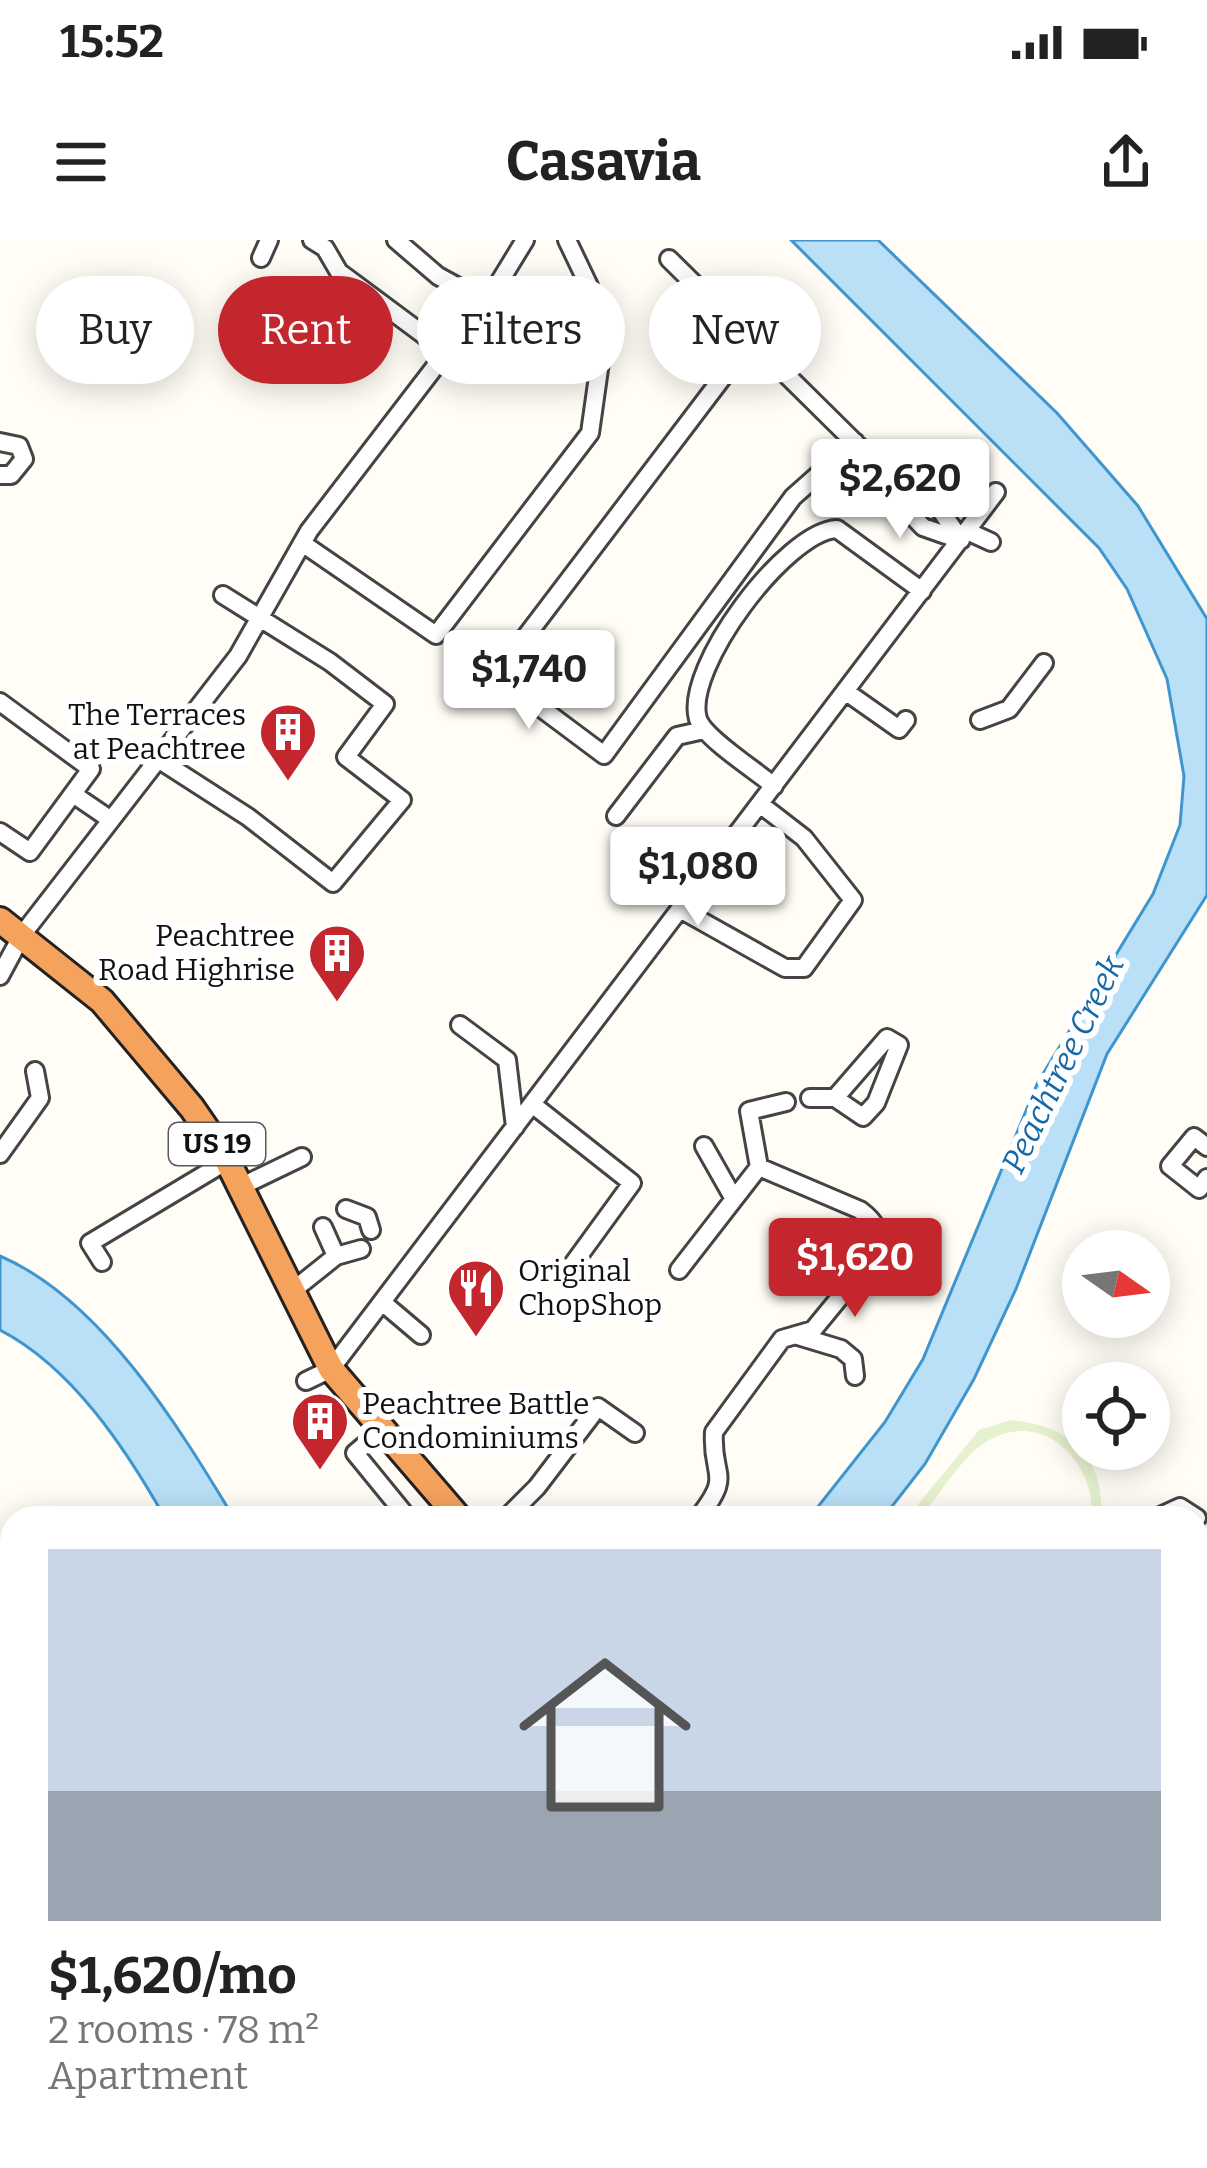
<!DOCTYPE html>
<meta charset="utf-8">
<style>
:root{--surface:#fff;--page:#f2f2f2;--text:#222;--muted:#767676;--line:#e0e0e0;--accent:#c4262e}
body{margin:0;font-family:Bitter,serif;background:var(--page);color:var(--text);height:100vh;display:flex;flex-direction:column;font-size:45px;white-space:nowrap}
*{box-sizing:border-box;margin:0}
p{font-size:39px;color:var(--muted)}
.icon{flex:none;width:66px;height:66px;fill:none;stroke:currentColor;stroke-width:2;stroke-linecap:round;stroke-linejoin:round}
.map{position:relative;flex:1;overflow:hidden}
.side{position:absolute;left:0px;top:1266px;width:1209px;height:663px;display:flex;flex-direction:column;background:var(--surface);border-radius:36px 36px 0 0;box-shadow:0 6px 30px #0003}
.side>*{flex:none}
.banner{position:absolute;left:36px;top:36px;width:1137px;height:108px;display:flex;gap:24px}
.needle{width:78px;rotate:104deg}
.controls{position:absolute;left:1062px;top:990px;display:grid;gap:24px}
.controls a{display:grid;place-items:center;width:108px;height:108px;border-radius:50%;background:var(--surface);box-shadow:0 6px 30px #0003;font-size:60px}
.price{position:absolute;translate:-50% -102px;padding:0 27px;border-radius:12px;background:#fff;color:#222;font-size:39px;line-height:78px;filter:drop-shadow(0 3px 6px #0008)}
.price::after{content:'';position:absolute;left:50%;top:72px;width:36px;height:27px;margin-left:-18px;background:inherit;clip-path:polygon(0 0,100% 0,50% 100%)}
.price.current{background:var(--accent);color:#fff}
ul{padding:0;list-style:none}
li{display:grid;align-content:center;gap:24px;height:636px;padding:0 48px}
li+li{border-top:3px solid var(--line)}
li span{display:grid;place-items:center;height:372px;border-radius:0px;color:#555}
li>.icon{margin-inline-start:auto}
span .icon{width:216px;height:216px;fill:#fffc;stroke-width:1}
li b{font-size:51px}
.pill{padding:0 42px;border-radius:54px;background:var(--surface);box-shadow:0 6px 30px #0003;font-size:42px;line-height:108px}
.pill.current{background:var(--accent);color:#fff}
.status{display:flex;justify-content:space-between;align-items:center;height:84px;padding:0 60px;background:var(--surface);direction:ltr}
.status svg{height:33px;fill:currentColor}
header{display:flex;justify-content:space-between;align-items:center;height:156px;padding:0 48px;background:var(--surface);font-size:54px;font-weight:700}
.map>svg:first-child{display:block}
.pitch{fill:#e6f2cf}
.water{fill:#b9e0f7;stroke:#3f96cf;stroke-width:3}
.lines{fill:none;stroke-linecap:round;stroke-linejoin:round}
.minor-casing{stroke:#444;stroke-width:22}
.highway-casing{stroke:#222;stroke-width:30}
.minor{stroke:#fff;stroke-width:16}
.highway{stroke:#f5a25d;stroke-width:24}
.labels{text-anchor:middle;stroke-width:12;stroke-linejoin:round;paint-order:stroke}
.shield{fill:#fff;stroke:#585858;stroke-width:3}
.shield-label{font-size:27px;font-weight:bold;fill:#111}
.poi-label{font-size:30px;fill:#111;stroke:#fff;text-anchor:end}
.water-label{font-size:33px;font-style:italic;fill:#1768a6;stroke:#fff}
</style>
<div class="status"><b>15:52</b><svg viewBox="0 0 49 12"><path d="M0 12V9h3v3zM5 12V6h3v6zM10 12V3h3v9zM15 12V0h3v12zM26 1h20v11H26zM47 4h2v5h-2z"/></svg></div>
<header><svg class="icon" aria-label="menu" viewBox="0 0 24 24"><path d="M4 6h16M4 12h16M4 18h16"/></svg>Casavia<svg class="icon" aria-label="share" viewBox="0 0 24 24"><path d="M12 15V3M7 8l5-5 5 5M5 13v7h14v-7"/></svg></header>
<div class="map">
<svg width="1207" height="1928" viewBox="0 0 1207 1928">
<rect width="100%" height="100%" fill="#fffdf5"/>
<path class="pitch" d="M 1011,1180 C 1068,1185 1106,1217 1101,1278 L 1092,1278 C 1096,1224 1045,1169 989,1200 C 963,1214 939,1256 920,1278 L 907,1278 L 979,1190 Z"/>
<path class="water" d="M 791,0 L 878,0 L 1057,173 L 1138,266 L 1207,379 L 1207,655 L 1107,814 L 1016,1049 L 974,1139 L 925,1224 L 883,1278 L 809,1278 L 885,1182 L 923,1119 L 1038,842 L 1153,654 L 1180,585 L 1184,536 L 1167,439 L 1127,349 L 1099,308 Z
M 0,1016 C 101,1059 179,1187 234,1278 L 165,1278 C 126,1209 72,1127 0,1090 Z"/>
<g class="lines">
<g class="minor-casing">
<path id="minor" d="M 312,0 L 325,8 L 339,32 L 444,110
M 396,0 L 438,36 L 484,61
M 261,18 L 269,0
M 669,19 L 904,251 L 939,268 L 961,300
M 751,100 L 505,424 L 513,447 L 604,515 L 793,257 L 855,202
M 0,202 L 19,206 L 24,219 L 11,235 L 0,235
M 904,251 L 904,267 L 923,287 L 960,300
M 967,291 L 991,302
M 302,303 L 436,395 L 590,193 L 602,108 L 589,46 L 567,0
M 845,451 L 899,489 L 906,480
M 0,462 L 91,529 L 30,612 L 0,592
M 980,480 L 1009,469 L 1044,423
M 158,519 L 248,577 L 333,643 L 402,560 L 346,517 L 385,464 L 330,422 L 223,355
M 774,546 C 758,532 704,498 698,479 C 683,429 786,291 837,289 L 922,351
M 73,554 L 111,580
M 616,576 L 677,496 L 704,490
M 680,669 L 785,728 L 804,728 L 853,660 L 804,598 L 760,564
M 0,736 L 22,695 L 238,416 L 309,291 L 497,46 L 525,0
M 460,785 L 507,820 L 515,887
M 810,858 L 835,858 L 863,877 L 876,863 L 899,805 L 887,798 L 835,858
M 532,864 L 632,943 L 565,1035
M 704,906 L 734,959
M 1207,907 L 1194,897 L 1170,926 L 1199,949 L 1207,938
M 0,914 L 40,858 L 35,831
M 240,947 L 302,917
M 346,969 L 367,977 L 371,990
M 323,987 L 336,1016
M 102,1022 L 90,1003 L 227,921
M 679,1030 L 759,927 L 749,871 L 786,862
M 291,1052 L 336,1016 L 361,1009
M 382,1062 L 421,1095
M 798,1096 L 841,1109 L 853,1119 L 855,1136
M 306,1141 L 331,1129 L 996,252
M 381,1191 L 355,1213 L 408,1278
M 506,1278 L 537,1247 L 598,1167 L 635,1193
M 698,1278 C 734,1232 711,1239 714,1192 L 782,1099 L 813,1090 L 877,1012 C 881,991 876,982 860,970 L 759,927
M 1156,1278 L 1180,1267 L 1197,1278
M 1197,1311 L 1207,1306
M 0,1470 L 12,1475
M 1197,1595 L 1207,1584
M 1197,1683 L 1207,1668
M 0,1815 L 12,1820
M 240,1917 L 251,1926
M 1014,1917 L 1026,1928
M 650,1928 L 656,1917
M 841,1928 L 843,1917
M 1103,1928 L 1106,1917"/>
</g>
<g class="highway-casing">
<path id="highway" d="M 0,680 L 102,761 L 192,868 L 225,916 L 331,1129 L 459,1278
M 1197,1790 L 1207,1795"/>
</g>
<use href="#minor" class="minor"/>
<use href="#highway" class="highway"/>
</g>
<defs>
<g id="building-pin" transform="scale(3)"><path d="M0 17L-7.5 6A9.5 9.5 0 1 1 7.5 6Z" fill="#c4262e" stroke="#fff"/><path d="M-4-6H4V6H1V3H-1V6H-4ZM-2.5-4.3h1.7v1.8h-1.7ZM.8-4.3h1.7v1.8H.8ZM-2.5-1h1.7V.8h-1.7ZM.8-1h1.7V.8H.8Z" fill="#fff"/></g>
<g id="restaurant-pin" transform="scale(3)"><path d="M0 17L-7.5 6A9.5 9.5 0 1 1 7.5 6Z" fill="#c4262e" stroke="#fff"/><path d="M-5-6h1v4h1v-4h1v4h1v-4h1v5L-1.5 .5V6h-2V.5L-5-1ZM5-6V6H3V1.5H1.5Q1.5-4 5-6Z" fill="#fff"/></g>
</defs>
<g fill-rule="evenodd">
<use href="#building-pin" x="288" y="492"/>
<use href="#building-pin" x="337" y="713"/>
<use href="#restaurant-pin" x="476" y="1048"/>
<use href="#building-pin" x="320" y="1181"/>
</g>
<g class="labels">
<rect class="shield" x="169" y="883" width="96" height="42" rx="9"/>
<g class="shield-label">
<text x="217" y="913">US 19</text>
</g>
<g class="poi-label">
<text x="246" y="485">The Terraces<tspan x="246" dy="34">at Peachtree</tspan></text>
<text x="295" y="706">Peachtree<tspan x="295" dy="34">Road Highrise</tspan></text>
<text x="518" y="1041" text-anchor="start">Original<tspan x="518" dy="34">ChopShop</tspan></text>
<text x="362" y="1174" text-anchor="start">Peachtree Battle<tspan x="362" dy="34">Condominiums</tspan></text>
</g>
<g class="water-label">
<text transform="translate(1062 824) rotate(-64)" y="12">Peachtree Creek</text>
</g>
</g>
</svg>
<div class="controls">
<a><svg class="needle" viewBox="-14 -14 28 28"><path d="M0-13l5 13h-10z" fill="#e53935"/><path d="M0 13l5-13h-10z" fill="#767676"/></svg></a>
<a><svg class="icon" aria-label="locate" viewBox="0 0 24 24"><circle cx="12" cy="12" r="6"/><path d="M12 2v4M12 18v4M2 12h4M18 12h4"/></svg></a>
</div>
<b class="price" style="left:900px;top:301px">$2,620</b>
<b class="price" style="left:529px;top:492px">$1,740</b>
<b class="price" style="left:698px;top:689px">$1,080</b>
<b class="price current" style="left:855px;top:1080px">$1,620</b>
<div class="banner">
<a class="pill">Buy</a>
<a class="pill current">Rent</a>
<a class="pill">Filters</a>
<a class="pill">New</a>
</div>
<section class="side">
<ul>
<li><span style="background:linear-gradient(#c9d6e8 65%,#9aa5b1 0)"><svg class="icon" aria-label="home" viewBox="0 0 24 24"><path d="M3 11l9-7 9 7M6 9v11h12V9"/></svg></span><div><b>$1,620/mo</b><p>2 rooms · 78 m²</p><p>Apartment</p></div></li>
</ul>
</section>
</div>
